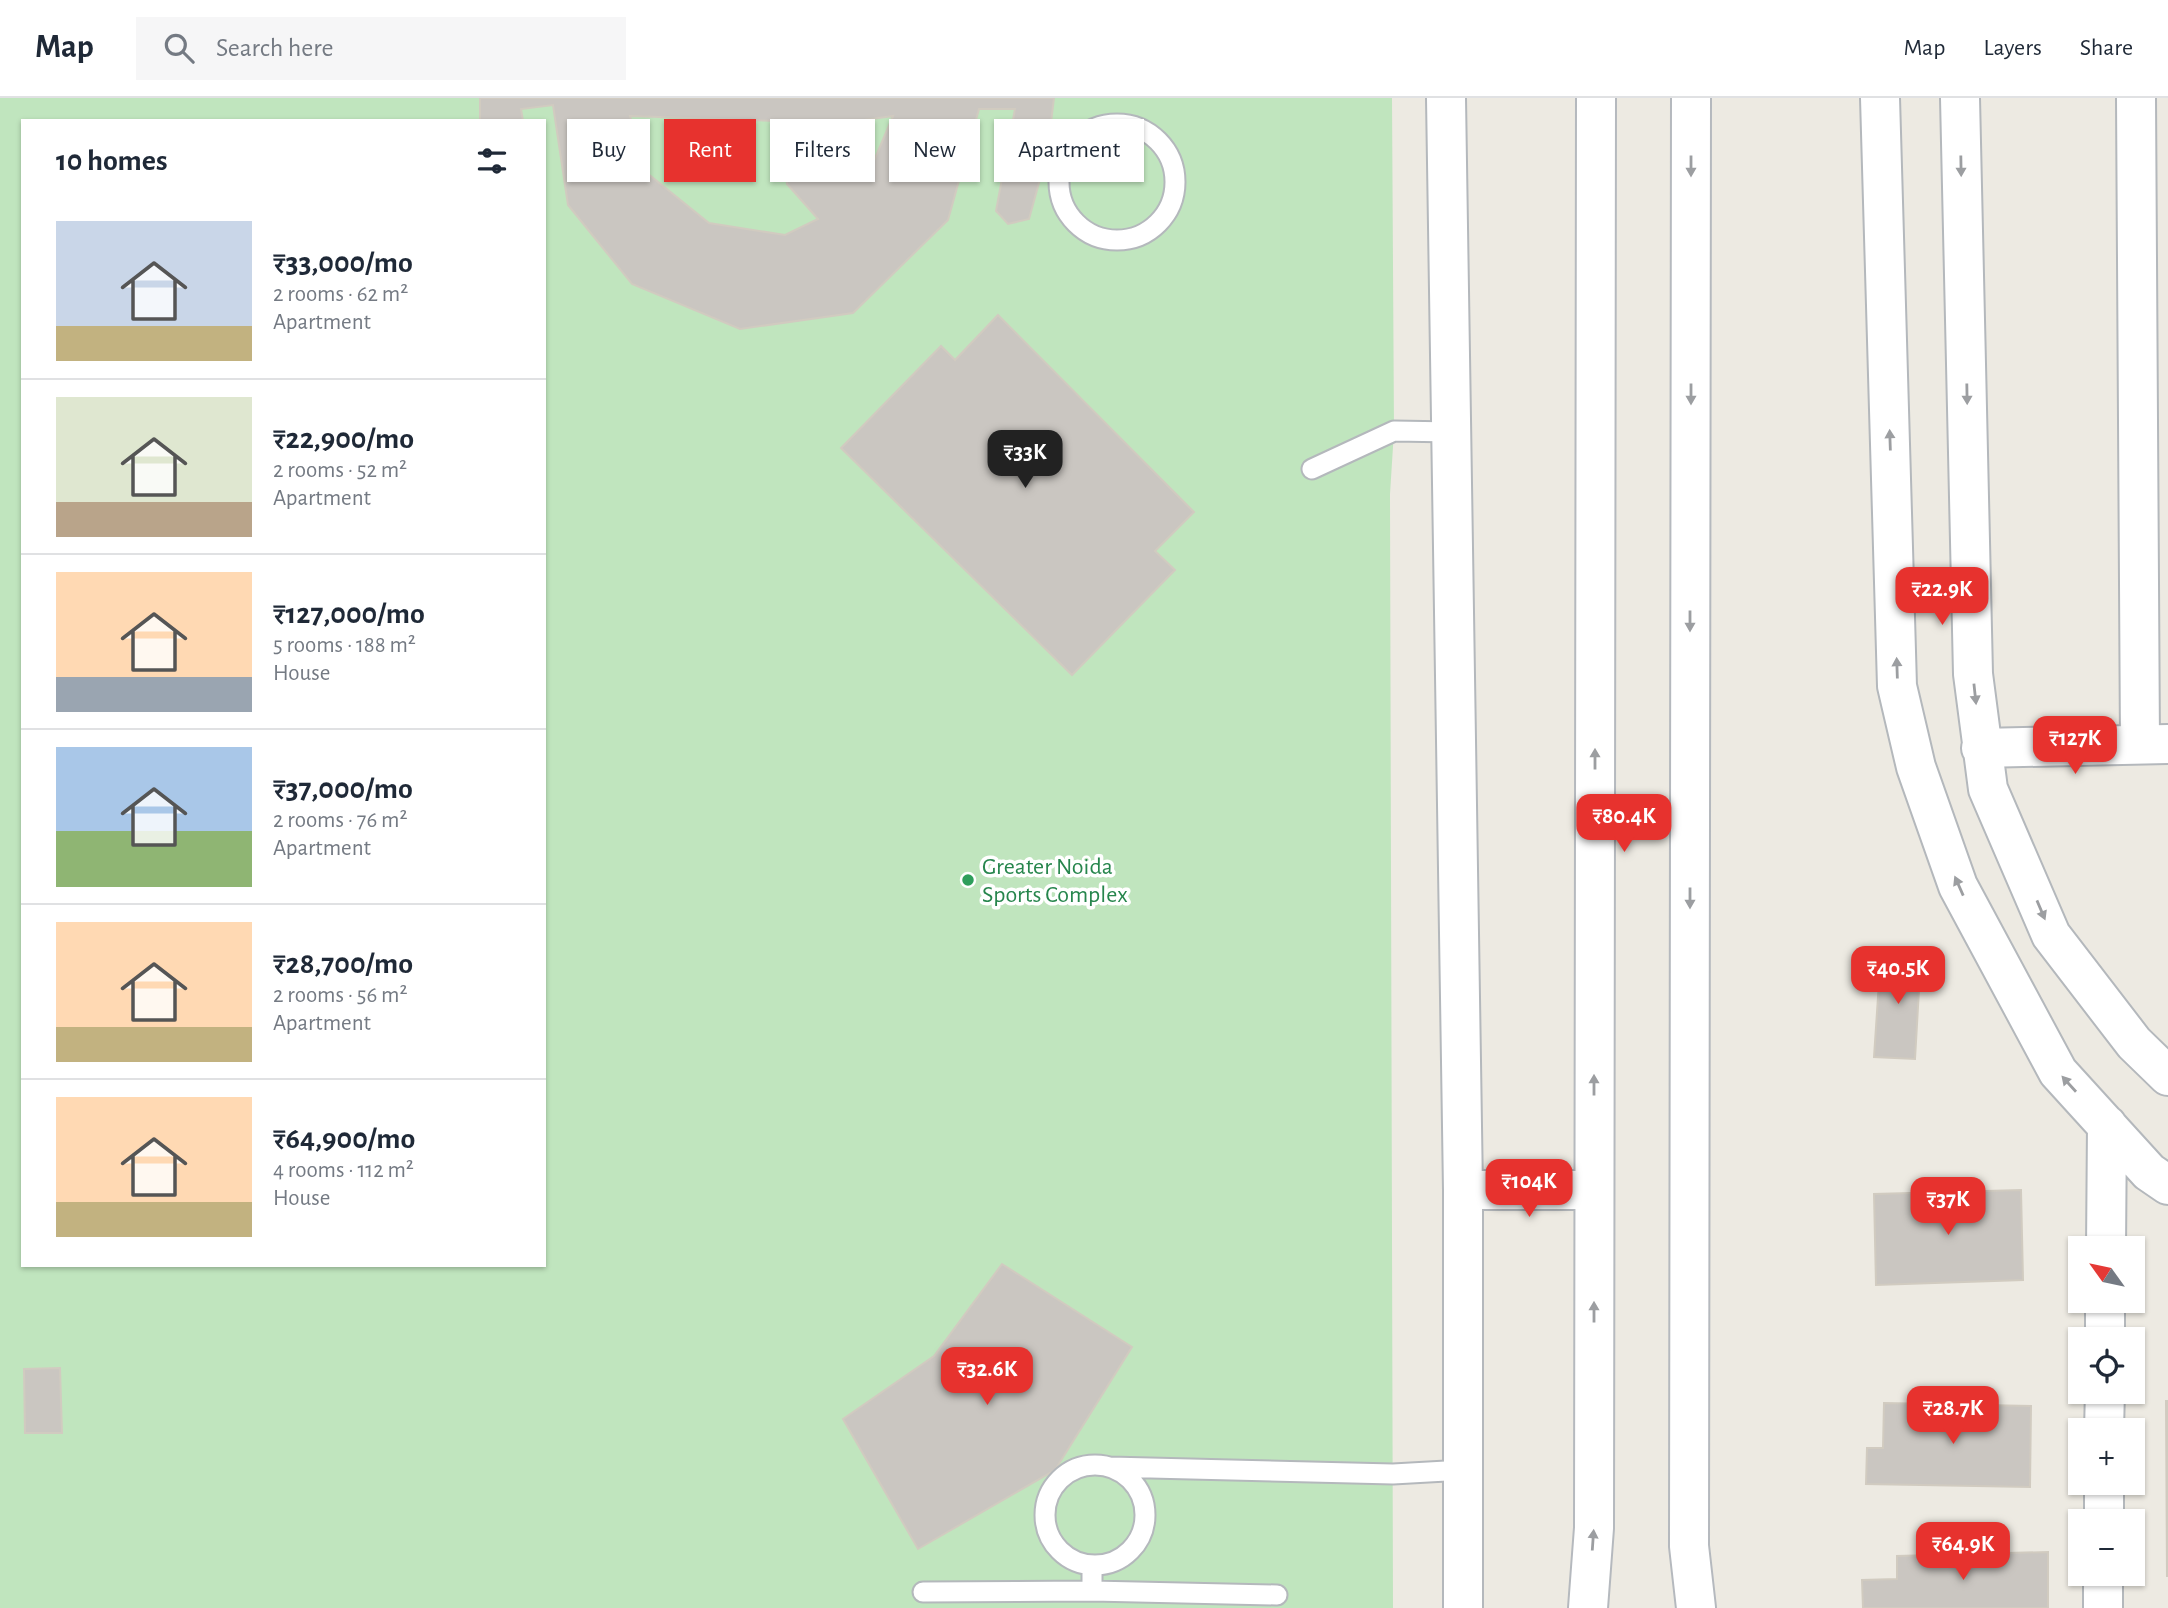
<!DOCTYPE html>
<meta charset="utf-8">
<style>
:root{--surface:#fff;--page:#f6f6f7;--text:#1f2937;--muted:#747a83;--line:#e0e1e3;--accent:#e7322e}
body{margin:0;font-family:"Alegreya Sans",sans-serif;background:var(--page);color:var(--text);height:100vh;display:flex;flex-direction:column;font-size:26px;white-space:nowrap}
*{box-sizing:border-box;margin:0}
p{font-size:23px;color:var(--muted)}
.icon{flex:none;width:38px;height:38px;fill:none;stroke:currentColor;stroke-width:2;stroke-linecap:round;stroke-linejoin:round}
.map{position:relative;flex:1;overflow:hidden}
.sheet{position:absolute;left:21px;top:21px;width:525px;height:1148px;display:flex;flex-direction:column;background:var(--surface);border-radius:0px;box-shadow:0 2px 5px #0004}
.sheet>*{flex:none}
.banner{position:absolute;left:567px;top:21px;width:665px;height:63px;display:flex;gap:14px}
.needle{width:46px;rotate:303deg}
.controls{position:absolute;left:2068px;top:1138px;display:grid;gap:14px}
.controls a{display:grid;place-items:center;width:77px;height:77px;border-radius:0px;background:var(--surface);box-shadow:0 2px 5px #0004;font-size:35px}
.price{position:absolute;translate:-50% -60px;padding:0 16px;border-radius:14px;background:var(--accent);color:#fff;font-size:23px;line-height:46px;filter:drop-shadow(0 2px 4px #0008)}
.price::after{content:'';position:absolute;left:50%;top:42px;width:21px;height:16px;margin-left:-10px;background:inherit;clip-path:polygon(0 0,100% 0,50% 100%)}
.price.on{background:#222;color:#fff}
ul{padding:0;list-style:none}
li{display:flex;align-items:center;gap:21px;height:175px;padding:0 35px}
li+li{border-top:2px solid var(--line)}
li span{display:grid;place-items:center;flex:none;width:196px;height:140px;border-radius:0px;color:#555}
li>.icon{margin-inline-start:auto}
span .icon{width:84px;height:84px;fill:#fffc;stroke-width:1}
li b{font-size:30px}
h2{display:flex;justify-content:space-between;align-items:center;height:84px;padding:0 35px;font-size:30px}
.pill{padding:0 24px;border-radius:0px;background:var(--surface);box-shadow:0 2px 5px #0004;font-size:24px;line-height:63px}
.pill.on{background:var(--accent);color:#fff}
header{display:flex;align-items:center;gap:42px;box-sizing:border-box;height:98px;padding:0 35px;background:var(--surface);border-bottom:2px solid var(--line)}
header strong{font-size:33px}
nav{display:flex;gap:38px;margin-inline-start:auto;font-size:24px}
.search{width:490px;height:63px;background:var(--page);display:flex;align-items:center;gap:18px;box-sizing:border-box;padding:0 24px;border-radius:0px;color:var(--muted);font-size:26px}
.map>svg:first-child{display:block}
.green{fill:#c0e5be;fill-rule:evenodd}
.building{fill:#cac6c1;stroke:#d1cbc0;stroke-width:2;fill-rule:evenodd}
.lines{fill:none;stroke-linecap:round;stroke-linejoin:round}
.lane-casing{stroke:#b4b8bc;stroke-width:23}
.street-casing{stroke:#b4b8bc;stroke-width:42}
.secondary-casing{stroke:#b5b9be;stroke-width:42}
.lane{stroke:#fff;stroke-width:19}
.street{stroke:#fff;stroke-width:38}
.secondary{stroke:#fff;stroke-width:38}
.oneway{fill:#9c9ea1}
.leisure-dot{fill:#2e9e5b;stroke:#fff;stroke-width:2.5}
.labels{text-anchor:middle;stroke-width:7;stroke-linejoin:round;paint-order:stroke}
.leisure-label{font-size:24px;fill:#27864d;stroke:#fff;text-anchor:start}
</style>
<header>
<strong>Map</strong>
<div class="search"><svg class="icon" aria-label="search" viewBox="0 0 24 24"><circle cx="10" cy="10" r="6"/><path d="M15 15l6 6"/></svg>Search here</div>
<nav><a>Map</a><a>Layers</a><a>Share</a></nav>
</header>
<div class="map">
<svg width="2168" height="1510" viewBox="0 0 2168 1510">
<rect width="100%" height="100%" fill="#edeae2"/>
<path class="green" d="M 0,0 L 1392,0 L 1394,333 L 1390,396 L 1393,1510 L 0,1510 ZM 23,23 L 544,23 L 544,1167 L 23,1167 Z"/>
<path class="building" d="M 480,0 L 1054,0 L 1047,56 L 1029,121 L 1008,126 L 996,113 L 1015,11 L 979,11 L 948,122 L 853,215 L 740,231 L 632,186 L 568,107 L 553,7 L 521,11 L 523,23 L 480,23 ZM 630,18 L 779,23 L 787,86 L 818,121 L 785,137 L 709,125 L 647,75 ZM 893,18 L 873,65 L 829,27 Z
M 998,217 L 1194,414 L 1155,453 L 1175,472 L 1072,577 L 841,350 L 941,248 L 955,262 Z
M 1881,854 L 1921,857 L 1915,961 L 1874,959 Z
M 2021,1092 L 2023,1182 L 1876,1187 L 1874,1096 Z
M 1002,1166 L 1132,1249 L 1055,1372 L 918,1451 L 843,1321 L 934,1258 Z
M 60,1270 L 62,1335 L 25,1335 L 24,1271 Z
M 2166,1303 L 2168,1303 L 2167,1479 Z
M 1884,1305 L 2031,1308 L 2030,1389 L 1866,1386 L 1867,1350 L 1883,1350 Z
M 2048,1454 L 2048,1510 L 1863,1510 L 1862,1482 L 1897,1481 L 1897,1458 Z"/>
<g class="lines">
<g class="lane-casing">
<path id="lane" d="M1059 84a58 58 0 1 1 116 0a58 58 0 1 1-116 0Z
M 1312,371 L 1394,333 L 1453,334
M1045 1417a50 50 0 1 1 100 0a50 50 0 1 1-100 0Z
M 1110,1369 L 1393,1376 L 1464,1372
M 1092,1467 L 1092,1493 L 1277,1497
M 923,1494 L 1092,1493"/>
</g>
<g class="street-casing">
<path id="street" d="M 1446,0 L 1463,1092 L 1463,1510
M 1880,0 L 1897,588 L 1916,669 L 1958,788 L 2058,974 L 2149,1074 L 2168,1087
M 1960,0 L 1973,576 L 1988,691 L 2051,837 L 2134,945 L 2168,978
M 2136,0 L 2140,646
M 1981,650 L 2168,646
M 1463,1092 L 1594,1092
M 2106,1150 L 2107,1027
M 2105,1241 L 2105,1202
M 2104,1332 L 2105,1293
M 2104,1423 L 2104,1384
M 2103,1510 L 2103,1475"/>
</g>
<g class="secondary-casing">
<path id="secondary" d="M 1691,0 L 1689,1448 L 1696,1510
M 1588,1510 L 1594,1430 L 1596,0"/>
</g>
<use href="#lane" class="lane"/>
<use href="#street" class="street"/>
<use href="#secondary" class="secondary"/>
</g>
<defs><path id="oneway-solid" d="M-6-.8H1V-3.2L6.5 0L1 3.2V.8H-6Z" transform="scale(1.75)"/></defs>
<g class="oneway">
<use href="#oneway-solid" transform="translate(1691 68) rotate(90)"/>
<use href="#oneway-solid" transform="translate(1961 68) rotate(89)"/>
<use href="#oneway-solid" transform="translate(1691 296) rotate(90)"/>
<use href="#oneway-solid" transform="translate(1967 296) rotate(89)"/>
<use href="#oneway-solid" transform="translate(1890 342) rotate(-92)"/>
<use href="#oneway-solid" transform="translate(1690 523) rotate(90)"/>
<use href="#oneway-solid" transform="translate(1897 570) rotate(-92)"/>
<use href="#oneway-solid" transform="translate(1975 596) rotate(84)"/>
<use href="#oneway-solid" transform="translate(1595 661) rotate(-90)"/>
<use href="#oneway-solid" transform="translate(1959 788) rotate(-114)"/>
<use href="#oneway-solid" transform="translate(1690 800) rotate(90)"/>
<use href="#oneway-solid" transform="translate(2041 812) rotate(67)"/>
<use href="#oneway-solid" transform="translate(2069 986) rotate(-132)"/>
<use href="#oneway-solid" transform="translate(1594 987) rotate(-90)"/>
<use href="#oneway-solid" transform="translate(1594 1214) rotate(-90)"/>
<use href="#oneway-solid" transform="translate(1593 1442) rotate(-86)"/>
</g>
<circle class="leisure-dot" cx="968" cy="782" r="7"/>
<g class="labels">
<g class="leisure-label">
<text x="982" y="776">Greater Noida<tspan x="982" dy="28">Sports Complex</tspan></text>
</g>
</g>
</svg>
<div class="controls">
<a><svg class="needle" viewBox="-14 -14 28 28"><path d="M0-13l5 13h-10z" fill="#e53935"/><path d="M0 13l5-13h-10z" fill="#747a83"/></svg></a>
<a><svg class="icon" aria-label="locate" viewBox="0 0 24 24"><circle cx="12" cy="12" r="6"/><path d="M12 2v4M12 18v4M2 12h4M18 12h4"/></svg></a>
<a>+</a>
<a>−</a>
</div>
<b class="price on" style="left:1025px;top:392px">₹33K</b>
<b class="price" style="left:1942px;top:529px">₹22.9K</b>
<b class="price" style="left:2075px;top:678px">₹127K</b>
<b class="price" style="left:1624px;top:756px">₹80.4K</b>
<b class="price" style="left:1898px;top:908px">₹40.5K</b>
<b class="price" style="left:1529px;top:1121px">₹104K</b>
<b class="price" style="left:1948px;top:1139px">₹37K</b>
<b class="price" style="left:987px;top:1309px">₹32.6K</b>
<b class="price" style="left:1953px;top:1348px">₹28.7K</b>
<b class="price" style="left:1963px;top:1484px">₹64.9K</b>
<div class="banner">
<a class="pill">Buy</a>
<a class="pill on">Rent</a>
<a class="pill">Filters</a>
<a class="pill">New</a>
<a class="pill">Apartment</a>
</div>
<section class="sheet">
<h2>10 homes<svg class="icon" aria-label="filters" viewBox="0 0 24 24"><path d="M4 7h16M4 17h16"/><circle cx="9" cy="7" r="2"/><circle cx="15" cy="17" r="2"/></svg></h2>
<ul>
<li><span style="background:linear-gradient(#c9d6e8 75%,#c2b280 0)"><svg class="icon" aria-label="home" viewBox="0 0 24 24"><path d="M3 11l9-7 9 7M6 9v11h12V9"/></svg></span><div><b>₹33,000/mo</b><p>2 rooms · 62 m²</p><p>Apartment</p></div></li>
<li><span style="background:linear-gradient(#dfe7d0 75%,#b9a48a 0)"><svg class="icon" aria-label="home" viewBox="0 0 24 24"><path d="M3 11l9-7 9 7M6 9v11h12V9"/></svg></span><div><b>₹22,900/mo</b><p>2 rooms · 52 m²</p><p>Apartment</p></div></li>
<li><span style="background:linear-gradient(#ffd9b3 75%,#9aa5b1 0)"><svg class="icon" aria-label="home" viewBox="0 0 24 24"><path d="M3 11l9-7 9 7M6 9v11h12V9"/></svg></span><div><b>₹127,000/mo</b><p>5 rooms · 188 m²</p><p>House</p></div></li>
<li><span style="background:linear-gradient(#a9c7e8 60%,#8fb573 0)"><svg class="icon" aria-label="home" viewBox="0 0 24 24"><path d="M3 11l9-7 9 7M6 9v11h12V9"/></svg></span><div><b>₹37,000/mo</b><p>2 rooms · 76 m²</p><p>Apartment</p></div></li>
<li><span style="background:linear-gradient(#ffd9b3 75%,#c2b280 0)"><svg class="icon" aria-label="home" viewBox="0 0 24 24"><path d="M3 11l9-7 9 7M6 9v11h12V9"/></svg></span><div><b>₹28,700/mo</b><p>2 rooms · 56 m²</p><p>Apartment</p></div></li>
<li><span style="background:linear-gradient(#ffd9b3 75%,#c2b280 0)"><svg class="icon" aria-label="home" viewBox="0 0 24 24"><path d="M3 11l9-7 9 7M6 9v11h12V9"/></svg></span><div><b>₹64,900/mo</b><p>4 rooms · 112 m²</p><p>House</p></div></li>
</ul>
</section>
</div>
